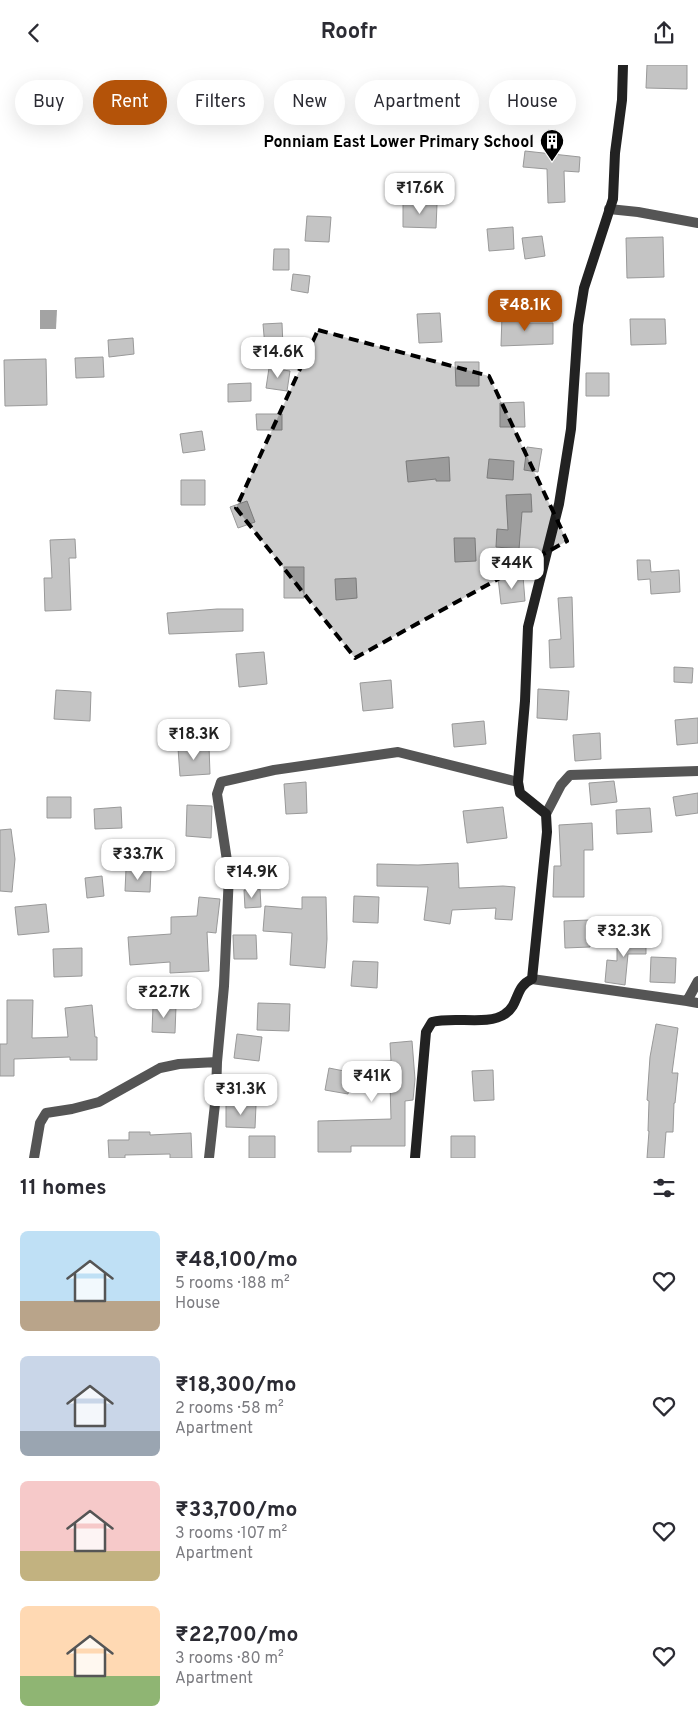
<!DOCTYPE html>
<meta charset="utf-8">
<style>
:root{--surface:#fff;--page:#f2f2f3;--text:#2b2b33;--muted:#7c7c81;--accent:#b45309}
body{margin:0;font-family:Overpass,sans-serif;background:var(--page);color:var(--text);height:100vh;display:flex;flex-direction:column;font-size:19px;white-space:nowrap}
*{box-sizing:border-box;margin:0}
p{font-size:16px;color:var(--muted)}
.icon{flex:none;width:28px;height:28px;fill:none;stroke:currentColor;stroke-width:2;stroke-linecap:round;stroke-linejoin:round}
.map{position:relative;height:1093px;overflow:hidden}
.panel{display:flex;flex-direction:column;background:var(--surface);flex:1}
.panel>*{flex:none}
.guide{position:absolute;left:15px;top:15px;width:669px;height:45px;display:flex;gap:10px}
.price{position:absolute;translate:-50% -42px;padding:0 11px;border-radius:10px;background:#fff;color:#222;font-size:16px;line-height:32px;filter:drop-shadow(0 1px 2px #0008)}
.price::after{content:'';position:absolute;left:50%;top:30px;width:15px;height:11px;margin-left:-8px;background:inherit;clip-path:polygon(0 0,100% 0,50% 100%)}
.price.active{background:var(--accent);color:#fff}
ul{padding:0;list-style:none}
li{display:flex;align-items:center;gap:15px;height:125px;padding:0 20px}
li span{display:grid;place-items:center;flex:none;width:140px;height:100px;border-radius:8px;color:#555}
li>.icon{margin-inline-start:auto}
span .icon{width:60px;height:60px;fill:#fffc;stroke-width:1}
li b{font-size:21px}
h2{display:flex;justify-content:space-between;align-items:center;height:60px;padding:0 20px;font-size:21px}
.pill{padding:0 18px;border-radius:22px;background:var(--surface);box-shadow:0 5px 20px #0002;font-size:18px;line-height:45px}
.pill.active{background:var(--accent);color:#fff}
header{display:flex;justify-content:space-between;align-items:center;height:65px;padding:0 20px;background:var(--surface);font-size:22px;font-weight:700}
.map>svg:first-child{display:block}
.water{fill:#a3a3a3}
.building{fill:#c4c4c4;stroke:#999}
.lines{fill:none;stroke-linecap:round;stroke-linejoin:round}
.street{stroke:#555;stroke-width:10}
.secondary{stroke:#222;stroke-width:10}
.marked{fill:#000;fill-opacity:0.2;stroke:#000;stroke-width:4;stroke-dasharray:10 6;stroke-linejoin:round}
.labels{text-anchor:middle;stroke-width:5;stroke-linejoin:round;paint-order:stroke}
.poi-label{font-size:16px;font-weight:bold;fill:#000;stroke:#fff;text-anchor:end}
</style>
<header><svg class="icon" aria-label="back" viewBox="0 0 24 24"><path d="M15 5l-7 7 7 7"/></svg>Roofr<svg class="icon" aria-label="share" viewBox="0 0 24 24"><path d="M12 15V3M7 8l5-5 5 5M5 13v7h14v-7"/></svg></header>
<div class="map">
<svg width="698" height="1093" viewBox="0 0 698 1093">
<rect width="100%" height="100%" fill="#fff"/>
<path class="water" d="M 40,245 L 57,245 L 56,264 L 40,264 Z"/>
<path class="building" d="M 647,0 L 687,0 L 687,24 L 646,23 Z
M 551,20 L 551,45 L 529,45 L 529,21 Z
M 525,86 L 580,92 L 579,107 L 564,106 L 565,137 L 548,138 L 547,104 L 523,102 Z
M 403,138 L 437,139 L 436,163 L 403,162 Z
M 307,151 L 331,152 L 329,177 L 305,176 Z
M 513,162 L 514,184 L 489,186 L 487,164 Z
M 542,171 L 545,191 L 525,194 L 522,173 Z
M 663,172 L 664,212 L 627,213 L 626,173 Z
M 274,184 L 289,184 L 289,205 L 273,205 Z
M 293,209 L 310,211 L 308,228 L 291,225 Z
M 440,248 L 442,277 L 419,278 L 417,249 Z
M 502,250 L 526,250 L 526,258 L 553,258 L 553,279 L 501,281 Z
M 630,254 L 665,254 L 666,279 L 631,280 Z
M 282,258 L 283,282 L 265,282 L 263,259 Z
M 133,273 L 134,289 L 109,292 L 108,275 Z
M 103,292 L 104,312 L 76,313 L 75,293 Z
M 46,294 L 47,340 L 5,341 L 4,295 Z
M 455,297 L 479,297 L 479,321 L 456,321 Z
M 269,303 L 290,306 L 287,326 L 266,323 Z
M 586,308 L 609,308 L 609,331 L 586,331 Z
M 251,318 L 251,336 L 228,337 L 228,319 Z
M 524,337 L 525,362 L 500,362 L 500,338 Z
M 256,349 L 282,349 L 282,365 L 257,365 Z
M 202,366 L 205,385 L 183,388 L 180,369 Z
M 527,382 L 542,384 L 538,407 L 524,405 Z
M 449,392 L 450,416 L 436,416 L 436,414 L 408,417 L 406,396 Z
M 489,394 L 514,396 L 513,415 L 487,413 Z
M 181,415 L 205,415 L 205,440 L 181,440 Z
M 531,429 L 532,447 L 522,447 L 519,484 L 496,482 L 497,464 L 508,465 L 506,430 Z
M 247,436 L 255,457 L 238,463 L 230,442 Z
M 454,473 L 475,473 L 476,496 L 455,497 Z
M 75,474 L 76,493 L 69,493 L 71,545 L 45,546 L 44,513 L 52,513 L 50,475 Z
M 637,495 L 650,495 L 651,507 L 679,505 L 680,527 L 651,529 L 650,514 L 638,515 Z
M 284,502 L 304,502 L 304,533 L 284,533 Z
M 523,511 L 525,536 L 501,539 L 498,513 Z
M 356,513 L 357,533 L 336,535 L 335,514 Z
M 572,532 L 574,602 L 550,603 L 549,575 L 561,574 L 558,533 Z
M 217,544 L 243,544 L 243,566 L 169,569 L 167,548 Z
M 264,587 L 267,619 L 239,622 L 236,589 Z
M 674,602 L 693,603 L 692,618 L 674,617 Z
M 391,615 L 393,643 L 363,646 L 360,618 Z
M 538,624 L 569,626 L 567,655 L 537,653 Z
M 56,625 L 91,627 L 90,656 L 54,654 Z
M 698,653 L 698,678 L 677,680 L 675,655 Z
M 484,656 L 486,679 L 454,682 L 452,659 Z
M 600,668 L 601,694 L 575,696 L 573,670 Z
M 209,681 L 210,709 L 180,711 L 178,683 Z
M 614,716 L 617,737 L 591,740 L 589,718 Z
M 306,717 L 307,748 L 286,749 L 284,719 Z
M 698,728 L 698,748 L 676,751 L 673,732 Z
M 47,732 L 71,732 L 71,753 L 47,753 Z
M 187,740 L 212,741 L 211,773 L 186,771 Z
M 121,742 L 122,763 L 95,764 L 94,744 Z
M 503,742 L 507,773 L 467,778 L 463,746 Z
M 650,743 L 652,767 L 617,769 L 616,745 Z
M 592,758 L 593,785 L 584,785 L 584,832 L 553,832 L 554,801 L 561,801 L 559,760 Z
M 11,764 L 15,794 L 12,827 L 0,826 L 0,765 Z
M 458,798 L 459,823 L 503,821 L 515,822 L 512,855 L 495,854 L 496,843 L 452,845 L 450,859 L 424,855 L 428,822 L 377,821 L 377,799 L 418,800 Z
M 126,804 L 151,805 L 150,827 L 125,826 Z
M 102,811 L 104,831 L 87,833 L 85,813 Z
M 260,824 L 261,842 L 245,843 L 244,825 Z
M 354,831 L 379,832 L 378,858 L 353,857 Z
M 199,832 L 220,834 L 216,868 L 207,867 L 209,906 L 170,908 L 170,897 L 130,900 L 128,872 L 171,869 L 171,852 L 197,851 Z
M 302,832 L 326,832 L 327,874 L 325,903 L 290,900 L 292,868 L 263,866 L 265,841 L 302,844 Z
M 46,839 L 49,867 L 18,870 L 15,842 Z
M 589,855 L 590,882 L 565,883 L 564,856 Z
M 233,870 L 256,870 L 257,894 L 234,894 Z
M 617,872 L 646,872 L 646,889 L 628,889 L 625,920 L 605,917 L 607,895 L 617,896 Z
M 82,883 L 82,911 L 54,912 L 53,884 Z
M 651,892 L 676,893 L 675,918 L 650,917 Z
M 353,896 L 378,897 L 377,923 L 351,921 Z
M 7,935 L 33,935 L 32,973 L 68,972 L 65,943 L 92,940 L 95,972 L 97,972 L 97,995 L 70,995 L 70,992 L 14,994 L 14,1011 L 0,1011 L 0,979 L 7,979 Z
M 258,938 L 290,939 L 289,966 L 257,965 Z
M 153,941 L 176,941 L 175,968 L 152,967 Z
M 656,959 L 678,963 L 672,1008 L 678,1008 L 675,1038 L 674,1038 L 673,1067 L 666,1067 L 664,1093 L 647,1093 L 649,1066 L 648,1066 L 649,1036 L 647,1035 L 650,992 Z
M 237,969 L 262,972 L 259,996 L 234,993 Z
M 412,976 L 415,1014 L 413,1035 L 405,1036 L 405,1081 L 351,1081 L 351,1087 L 318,1087 L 318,1056 L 391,1054 L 390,1018 L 350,1019 L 348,1029 L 325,1025 L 329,1003 L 359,1009 L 358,997 L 391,996 L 390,978 Z
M 493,1005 L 494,1035 L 474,1036 L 472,1006 Z
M 226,1039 L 256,1040 L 255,1063 L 226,1062 Z
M 129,1067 L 150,1067 L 150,1070 L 191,1068 L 192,1093 L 170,1093 L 170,1089 L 125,1090 L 125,1093 L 109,1093 L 108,1075 L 129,1075 Z
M 249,1071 L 275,1071 L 275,1093 L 249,1093 Z
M 451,1071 L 475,1071 L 475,1093 L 451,1093 Z"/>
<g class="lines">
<path class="street" d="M 609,144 L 638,147 L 698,158
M 546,749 L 561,720 L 570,710 L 698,706
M 532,914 L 687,936 L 698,916
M 687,936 L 698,938
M 34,1093 L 40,1058 L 46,1048 L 72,1044 L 99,1037 L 160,1003 L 179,999 L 217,997 L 224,921 L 229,809 L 217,729 L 221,717 L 274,705 L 398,687 L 518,717
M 209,1093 L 216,1030 L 217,997"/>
<path class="secondary" d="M 415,1093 L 426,967 L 432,957 C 454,951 488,961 505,949 C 520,939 514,922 532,914 L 547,767 L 546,749 L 520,728 L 518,717 L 525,636 L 528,562 L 559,439 L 571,364 L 578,260 L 584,223 L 613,134 L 615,88 L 622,35 L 623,0"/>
</g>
<path class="marked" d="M 318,265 L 489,311 L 567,476 L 355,593 L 236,443 Z"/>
<defs>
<g id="building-pin" transform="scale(1.25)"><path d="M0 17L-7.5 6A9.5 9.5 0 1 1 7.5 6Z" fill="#000" stroke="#fff"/><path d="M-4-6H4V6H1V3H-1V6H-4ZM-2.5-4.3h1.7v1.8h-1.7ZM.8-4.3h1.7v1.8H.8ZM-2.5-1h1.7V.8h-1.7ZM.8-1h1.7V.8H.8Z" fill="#fff"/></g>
</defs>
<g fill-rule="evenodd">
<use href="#building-pin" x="552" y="76"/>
</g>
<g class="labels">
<g class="poi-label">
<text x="534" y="82">Ponniam East Lower Primary School</text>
</g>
</g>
</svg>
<b class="price" style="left:420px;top:150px">₹17.6K</b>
<b class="price active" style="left:525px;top:267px">₹48.1K</b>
<b class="price" style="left:278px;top:314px">₹14.6K</b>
<b class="price" style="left:512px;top:525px">₹44K</b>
<b class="price" style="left:194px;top:696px">₹18.3K</b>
<b class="price" style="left:138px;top:816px">₹33.7K</b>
<b class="price" style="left:252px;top:834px">₹14.9K</b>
<b class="price" style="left:624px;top:893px">₹32.3K</b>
<b class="price" style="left:164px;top:954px">₹22.7K</b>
<b class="price" style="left:372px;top:1038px">₹41K</b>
<b class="price" style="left:241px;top:1051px">₹31.3K</b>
<div class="guide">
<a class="pill">Buy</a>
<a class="pill active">Rent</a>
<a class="pill">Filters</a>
<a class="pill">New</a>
<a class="pill">Apartment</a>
<a class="pill">House</a>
</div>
</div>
<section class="panel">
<h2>11 homes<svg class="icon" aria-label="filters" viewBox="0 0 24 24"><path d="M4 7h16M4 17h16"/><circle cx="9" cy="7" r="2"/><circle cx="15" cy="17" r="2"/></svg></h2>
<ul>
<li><span style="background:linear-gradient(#bfe0f5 70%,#b9a48a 0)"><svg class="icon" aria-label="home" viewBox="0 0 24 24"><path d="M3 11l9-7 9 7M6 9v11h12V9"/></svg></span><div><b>₹48,100/mo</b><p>5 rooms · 188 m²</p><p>House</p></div><svg class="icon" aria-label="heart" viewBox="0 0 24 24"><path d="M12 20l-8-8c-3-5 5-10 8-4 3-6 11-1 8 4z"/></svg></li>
<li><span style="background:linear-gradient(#c9d6e8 75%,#9aa5b1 0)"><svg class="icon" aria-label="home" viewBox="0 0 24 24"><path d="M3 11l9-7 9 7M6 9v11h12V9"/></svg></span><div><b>₹18,300/mo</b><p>2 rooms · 58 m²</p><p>Apartment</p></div><svg class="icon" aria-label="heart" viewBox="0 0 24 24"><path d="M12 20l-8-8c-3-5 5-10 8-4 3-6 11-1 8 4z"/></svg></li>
<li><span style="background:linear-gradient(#f6c9c9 70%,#c2b280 0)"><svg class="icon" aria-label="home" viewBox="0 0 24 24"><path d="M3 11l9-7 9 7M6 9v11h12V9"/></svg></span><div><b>₹33,700/mo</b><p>3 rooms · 107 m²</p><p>Apartment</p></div><svg class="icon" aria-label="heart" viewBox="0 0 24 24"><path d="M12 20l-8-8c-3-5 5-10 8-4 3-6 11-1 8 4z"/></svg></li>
<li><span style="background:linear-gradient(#ffd9b3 70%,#8fb573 0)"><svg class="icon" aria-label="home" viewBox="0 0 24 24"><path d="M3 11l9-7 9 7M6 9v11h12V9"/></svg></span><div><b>₹22,700/mo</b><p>3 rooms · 80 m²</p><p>Apartment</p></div><svg class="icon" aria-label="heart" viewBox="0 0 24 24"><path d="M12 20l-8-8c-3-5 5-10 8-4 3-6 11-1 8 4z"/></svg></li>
</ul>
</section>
